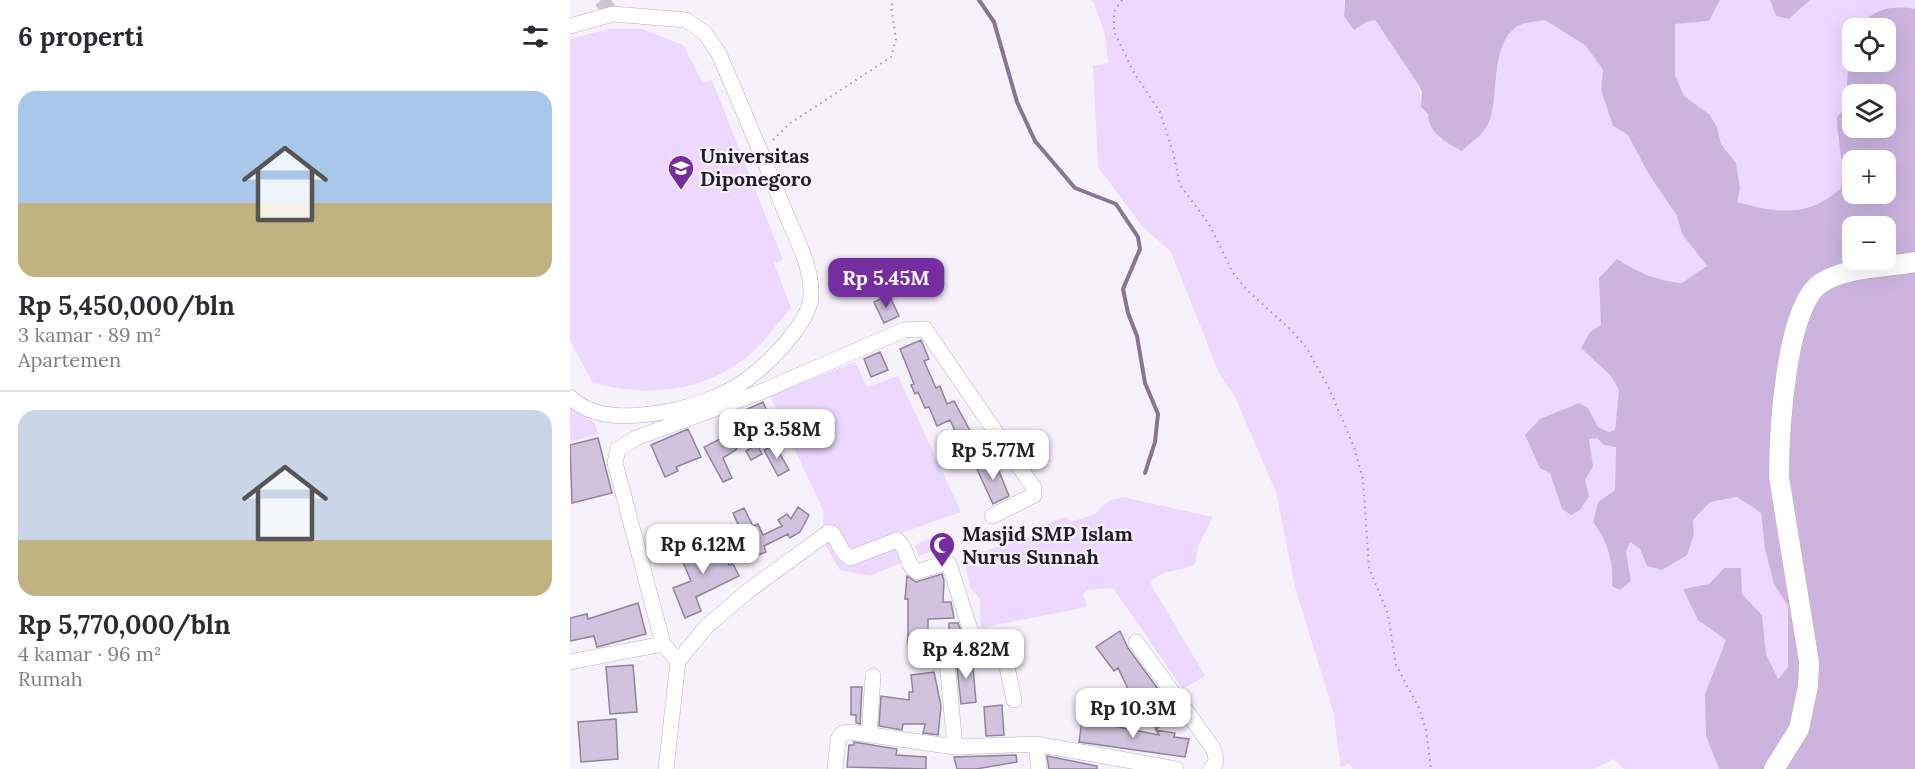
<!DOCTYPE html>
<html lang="id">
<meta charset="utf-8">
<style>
:root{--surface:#fff;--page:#f7f7f7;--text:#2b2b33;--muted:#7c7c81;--line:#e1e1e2;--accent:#752da0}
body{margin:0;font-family:Lora,serif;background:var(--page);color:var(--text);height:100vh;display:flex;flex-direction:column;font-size:22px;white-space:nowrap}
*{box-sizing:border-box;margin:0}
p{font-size:20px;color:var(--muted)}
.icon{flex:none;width:33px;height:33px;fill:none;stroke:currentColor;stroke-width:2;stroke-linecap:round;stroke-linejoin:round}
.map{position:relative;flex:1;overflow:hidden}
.panel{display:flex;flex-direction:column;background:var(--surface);width:570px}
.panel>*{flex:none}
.fabs{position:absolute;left:1272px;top:18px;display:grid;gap:12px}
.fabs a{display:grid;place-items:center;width:54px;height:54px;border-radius:12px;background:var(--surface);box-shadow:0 6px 24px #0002;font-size:30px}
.price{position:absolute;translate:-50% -51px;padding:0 14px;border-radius:12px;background:#fff;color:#222;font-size:20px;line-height:39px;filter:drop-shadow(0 2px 3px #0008)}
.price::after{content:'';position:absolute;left:50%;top:36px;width:18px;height:14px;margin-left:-9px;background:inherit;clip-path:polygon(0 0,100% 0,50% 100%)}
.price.active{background:var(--accent);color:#fff}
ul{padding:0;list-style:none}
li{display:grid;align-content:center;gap:12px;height:318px;padding:0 18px}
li+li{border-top:2px solid var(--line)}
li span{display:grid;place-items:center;height:186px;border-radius:18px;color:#555}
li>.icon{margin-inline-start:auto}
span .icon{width:108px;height:108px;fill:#fffc;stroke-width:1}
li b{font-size:26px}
h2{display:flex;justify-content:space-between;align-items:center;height:72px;padding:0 18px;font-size:26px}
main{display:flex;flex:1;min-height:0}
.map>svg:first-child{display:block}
.green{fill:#edd8ff}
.forest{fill:#ccb4df;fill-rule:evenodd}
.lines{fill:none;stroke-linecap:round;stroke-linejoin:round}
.stream{stroke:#877595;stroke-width:4}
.building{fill:#d1c3dd;stroke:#90839b;stroke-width:1.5}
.minor-tunnel{stroke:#ccc6d1;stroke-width:15;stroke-dasharray:15 8;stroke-linecap:butt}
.minor-casing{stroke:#baacc5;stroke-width:16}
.major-casing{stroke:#baacc5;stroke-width:21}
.path{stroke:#9e99a3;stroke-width:2;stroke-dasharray:1.5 4.5;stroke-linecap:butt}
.minor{stroke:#fff;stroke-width:15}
.major{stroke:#fff;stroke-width:20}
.labels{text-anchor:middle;stroke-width:4.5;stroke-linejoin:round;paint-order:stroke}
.poi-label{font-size:20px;font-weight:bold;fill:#211c25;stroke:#f7f1fc;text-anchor:start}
</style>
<main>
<section class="panel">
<h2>6 properti<svg class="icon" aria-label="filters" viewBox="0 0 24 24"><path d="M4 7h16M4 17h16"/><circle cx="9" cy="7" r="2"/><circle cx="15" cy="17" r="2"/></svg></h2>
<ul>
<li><span style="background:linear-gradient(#a9c7e8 60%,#c2b280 0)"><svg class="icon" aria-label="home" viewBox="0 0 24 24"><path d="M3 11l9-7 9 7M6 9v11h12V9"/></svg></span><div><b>Rp 5,450,000/bln</b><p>3 kamar · 89 m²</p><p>Apartemen</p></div></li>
<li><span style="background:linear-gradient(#c9d6e8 70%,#c2b280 0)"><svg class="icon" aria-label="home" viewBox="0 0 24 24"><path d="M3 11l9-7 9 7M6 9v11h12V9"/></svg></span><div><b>Rp 5,770,000/bln</b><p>4 kamar · 96 m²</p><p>Rumah</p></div></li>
</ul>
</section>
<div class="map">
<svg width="1345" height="769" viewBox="0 0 1345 769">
<rect width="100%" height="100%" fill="#f7f1fc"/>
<path class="green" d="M 521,0 L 774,0 L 774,16 L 796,22 L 805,20 C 820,48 854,73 851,107 L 858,114 L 870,140 L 926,85 C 927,65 929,41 947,27 C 953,22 967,22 975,20 L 1016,46 L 1033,70 L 1031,90 L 1043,126 L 1058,135 L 1078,173 L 1107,216 L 1112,234 L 1137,266 L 1113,283 L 1090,280 L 1046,260 L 1031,325 L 1020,332 L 1012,348 L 1041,376 L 1049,390 L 1045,430 L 1039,432 L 1028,427 L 1018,408 L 980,473 L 992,509 L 1023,466 L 1019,439 L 1027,438 L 1034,445 L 1046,447 L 1045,490 L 1028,502 L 1023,522 C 1036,541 1044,562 1042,586 L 1061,580 L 1056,551 L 1060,541 L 1070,549 L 1077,566 L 1124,534 L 1123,520 L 1140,502 L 1167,497 L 1191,513 L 1195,549 L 1204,584 L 1218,606 L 1218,667 L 1207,679 L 1196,654 L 1192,615 L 1172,594 L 1154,568 L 1139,584 L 1128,620 L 1156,640 L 1135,694 L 1136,736 L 1149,769 L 1054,769 L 1044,759 L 1023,769 L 783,769 L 779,763 L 771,768 L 763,711 L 725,587 L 706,492 L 666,399 L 649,373 L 601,252 L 572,226 L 528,167 L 523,66 L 538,63 L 535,35 L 524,3 Z
M 1150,0 L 1200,0 L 1206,16 L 1219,19 L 1240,0 L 1345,0 L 1345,9 C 1320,5 1304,8 1287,28 L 1282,28 L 1277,84 L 1280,103 L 1267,137 C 1272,150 1277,174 1271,188 C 1263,206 1221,213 1203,212 C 1192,212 1178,206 1167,202 L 1159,153 L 1151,144 L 1147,127 L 1140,115 L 1114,96 L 1105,75 L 1105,24 L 1139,21 Z
M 38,29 L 72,29 L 113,45 L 133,83 L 142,80 L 213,260 L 204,263 L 221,308 C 210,319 202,332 191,344 C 143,391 86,399 23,383 L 0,341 L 0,39 Z
M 285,362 L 297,387 L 328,376 L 391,512 L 328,534 L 338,560 L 300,576 L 270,570 L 252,539 L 254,512 L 200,396 Z
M 0,401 L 25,424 L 28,434 L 3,441 L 0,439 Z
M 553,497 L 643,517 L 628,547 L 625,564 C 611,572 590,569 580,583 L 635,676 L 613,689 L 543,588 L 517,590 L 513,594 L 517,607 L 411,628 L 410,599 L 400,587 L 394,557 L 461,537 L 467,527 L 492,518 L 496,517 L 501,522 L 525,514 L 539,501 Z
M 365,537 L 369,548 L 349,556 L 345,545 Z"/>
<path class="forest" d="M 775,0 L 1150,0 L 1139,21 L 1105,24 L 1105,75 L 1114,96 L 1140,115 L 1147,127 L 1151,144 L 1166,163 L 1170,189 L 1167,202 C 1205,213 1240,218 1271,188 C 1275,163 1267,142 1267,117 L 1280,103 L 1277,84 L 1280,36 L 1282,33 L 1282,62 L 1316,62 L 1316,28 L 1287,28 C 1304,9 1320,5 1345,9 L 1345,769 L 1149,769 L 1136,736 L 1135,694 L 1156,640 L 1128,620 L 1113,589 L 1139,584 L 1154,568 L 1171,568 L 1172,594 L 1192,615 L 1196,654 L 1208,679 L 1218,667 L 1218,606 L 1204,584 L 1195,549 L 1191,513 L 1167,497 L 1140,502 L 1123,520 L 1124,534 L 1117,555 L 1092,570 L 1077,566 L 1070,549 L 1060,542 L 1056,551 L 1061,581 L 1050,590 L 1042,586 C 1044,562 1037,541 1023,522 L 1028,502 L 1045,490 L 1046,447 L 1034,445 L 1027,438 L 1019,439 L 1023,466 L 1015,480 L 1019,496 L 1010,510 L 1001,515 L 992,509 L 980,473 L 970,468 L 955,435 L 970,419 L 1009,403 L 1018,408 L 1028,427 L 1039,432 L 1045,430 L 1049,390 L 1041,376 L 1011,348 L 1020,332 L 1031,325 L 1029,278 L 1047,259 C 1068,272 1087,281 1112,283 L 1137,266 L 1112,234 L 1107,216 L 1078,173 L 1058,135 L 1043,126 L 1031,90 L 1033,70 L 1016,46 L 975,20 C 968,22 954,22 948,26 C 917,46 932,103 916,128 C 911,136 899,144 892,151 C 877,143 858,133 858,114 L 851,107 L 852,93 L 848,84 L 805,20 L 796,22 L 784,30 L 774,16 ZM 1282,94 L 1316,94 L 1316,128 L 1282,128 ZM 1282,160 L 1316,160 L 1316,194 L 1282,194 ZM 1282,226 L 1316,226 L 1316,260 L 1282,260 Z
M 1200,0 L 1240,0 L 1219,19 L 1206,16 Z"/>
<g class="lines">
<path class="stream" d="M 409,0 L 424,22 L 447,102 L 465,141 L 505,188 L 546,204 L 568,237 L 570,249 L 553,289 L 558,313 L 567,336 L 575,383 L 588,414 L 585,442 L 575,473"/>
</g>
<path class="building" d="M 319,295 L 329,316 L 314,323 L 304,302 Z
M 351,340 L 359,359 L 354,361 L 366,388 L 370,386 L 377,404 L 384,401 L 406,442 L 383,452 L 378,441 L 388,437 L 380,420 L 367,426 L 359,407 L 355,408 L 348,392 L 345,394 L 341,385 L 344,384 L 330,349 Z
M 310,352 L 318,370 L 301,377 L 294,359 Z
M 193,402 L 197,411 L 169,426 L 164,415 Z
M 118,429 L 131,457 L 106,467 L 108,471 L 95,477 L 81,445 Z
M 158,435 L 167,449 L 153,458 L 162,478 L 153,482 L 134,447 Z
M 28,438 L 42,493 L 2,503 L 0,445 Z
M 187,445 L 192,454 L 181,460 L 176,451 Z
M 205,445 L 219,470 L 208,476 L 194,450 Z
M 424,459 L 439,496 L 423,504 L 406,467 Z
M 228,507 L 239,515 L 230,532 L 220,538 L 218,534 L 194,546 L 196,552 L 183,557 L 163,513 L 174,508 L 183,526 L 188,524 L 193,535 L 212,526 L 208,520 L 217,514 L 221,519 Z
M 150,539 L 159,565 L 163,564 L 169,576 L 126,597 L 131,611 L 115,618 L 103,588 L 121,581 L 110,555 Z
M 372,574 L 374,581 L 373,602 L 381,602 L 384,618 L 358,619 L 358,643 L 338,644 L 338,599 L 335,599 L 337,576 L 346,582 Z
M 68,603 L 76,634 L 27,647 L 24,636 L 0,641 L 0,618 L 17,614 L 18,619 Z
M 379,623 L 388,623 L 395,641 L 385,641 L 379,632 Z
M 550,631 L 558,648 L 607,715 L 586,729 L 573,710 L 569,712 L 548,668 L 544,671 L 526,647 Z
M 402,656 L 406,702 L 391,704 L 386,658 Z
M 63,665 L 67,712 L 40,714 L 36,667 Z
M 364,672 L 371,706 L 368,735 L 353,733 L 355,724 L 333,724 L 332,730 L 309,726 L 311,696 L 339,700 L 339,692 L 343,692 L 341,675 Z
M 281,687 L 292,687 L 290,724 L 286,723 L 286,715 L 281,715 Z
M 432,705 L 434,735 L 416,736 L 414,707 Z
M 46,719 L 48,759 L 11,762 L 8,722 Z
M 512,720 L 589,735 L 586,730 L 605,733 L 604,737 L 619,739 L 615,757 L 509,742 Z
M 284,742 L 327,749 L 326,755 L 356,757 L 356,769 L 277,767 L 279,745 L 284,745 Z
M 446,755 L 447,762 L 406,769 L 387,769 L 384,757 Z
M 477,756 L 527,766 L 527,769 L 479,769 Z"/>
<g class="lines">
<path class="minor-tunnel" d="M 31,0 L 43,14"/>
<g class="minor-casing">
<path id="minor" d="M 0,26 L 43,14 L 116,20 L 135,33 L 149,54 C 171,105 193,157 214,209 C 225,236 242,266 241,295 C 241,322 197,365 176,380 C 158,393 131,404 109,409 C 76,416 27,424 0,397
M 375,641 L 385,747
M 566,642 L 643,748 C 646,757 649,763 640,769
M 108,661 L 93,644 L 45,463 L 48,449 L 66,438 L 188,393 L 334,330 L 355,329 L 464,488 L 464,495 L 422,516
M 108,661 L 136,627 L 178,591 L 259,532 L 263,534 L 273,552 L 280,558 L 327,540 C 338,548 336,565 347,572 L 374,563 L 379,564 L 402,635 L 405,639 L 425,638 L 432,643 L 444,700
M 0,662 L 93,644
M 299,735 L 303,676
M 466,744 L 606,769
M 96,769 L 108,661
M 265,769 L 268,740 L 272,733 L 280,732 L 385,747 L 466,744 L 469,769"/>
</g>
<g class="major-casing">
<path id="major" d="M 1204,769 L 1229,729 L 1238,686 L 1239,662 L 1209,477 C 1209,436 1215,306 1251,283 C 1276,267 1316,267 1345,262"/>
</g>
<path class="path" d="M 552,0 L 544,12 L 544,31 L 563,71 L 590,112 L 603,152 L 610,185 L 639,224 L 663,273 L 678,291 L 720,329 L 736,347 L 758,386 L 784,447 L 793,479 L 799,568 L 818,614 L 826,665 L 849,708 L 856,730 L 861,769
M 203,140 L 219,124 L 321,57 L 326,39 L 321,6 L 324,0"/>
<use href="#minor" class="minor"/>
<use href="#major" class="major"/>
</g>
<defs>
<g id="university-pin" transform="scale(1.35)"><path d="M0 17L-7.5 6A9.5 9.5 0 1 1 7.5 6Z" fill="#752da0" stroke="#f7f1fc"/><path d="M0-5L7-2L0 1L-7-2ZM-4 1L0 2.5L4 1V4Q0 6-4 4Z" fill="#fff"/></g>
<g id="mosque-pin" transform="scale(1.35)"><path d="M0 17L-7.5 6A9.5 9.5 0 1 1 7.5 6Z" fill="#752da0" stroke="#f7f1fc"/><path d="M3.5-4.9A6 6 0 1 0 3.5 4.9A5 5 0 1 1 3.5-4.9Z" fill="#fff"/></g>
</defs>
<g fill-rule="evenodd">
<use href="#university-pin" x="111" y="168"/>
<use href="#mosque-pin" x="372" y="545"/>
</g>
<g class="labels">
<g class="poi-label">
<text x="130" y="163">Universitas<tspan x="130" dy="23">Diponegoro</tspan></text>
<text x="392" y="541">Masjid SMP Islam<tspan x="392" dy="23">Nurus Sunnah</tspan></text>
</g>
</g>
</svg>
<div class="fabs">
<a><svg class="icon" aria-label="locate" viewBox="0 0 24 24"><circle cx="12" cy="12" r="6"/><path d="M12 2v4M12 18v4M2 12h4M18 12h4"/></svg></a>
<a><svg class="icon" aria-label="layers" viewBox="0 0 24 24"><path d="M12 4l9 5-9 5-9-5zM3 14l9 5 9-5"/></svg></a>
<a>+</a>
<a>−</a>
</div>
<b class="price active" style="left:316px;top:309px">Rp 5.45M</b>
<b class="price" style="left:207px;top:460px">Rp 3.58M</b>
<b class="price" style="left:423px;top:481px">Rp 5.77M</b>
<b class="price" style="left:133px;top:575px">Rp 6.12M</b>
<b class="price" style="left:396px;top:680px">Rp 4.82M</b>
<b class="price" style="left:563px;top:739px">Rp 10.3M</b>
</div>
</main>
